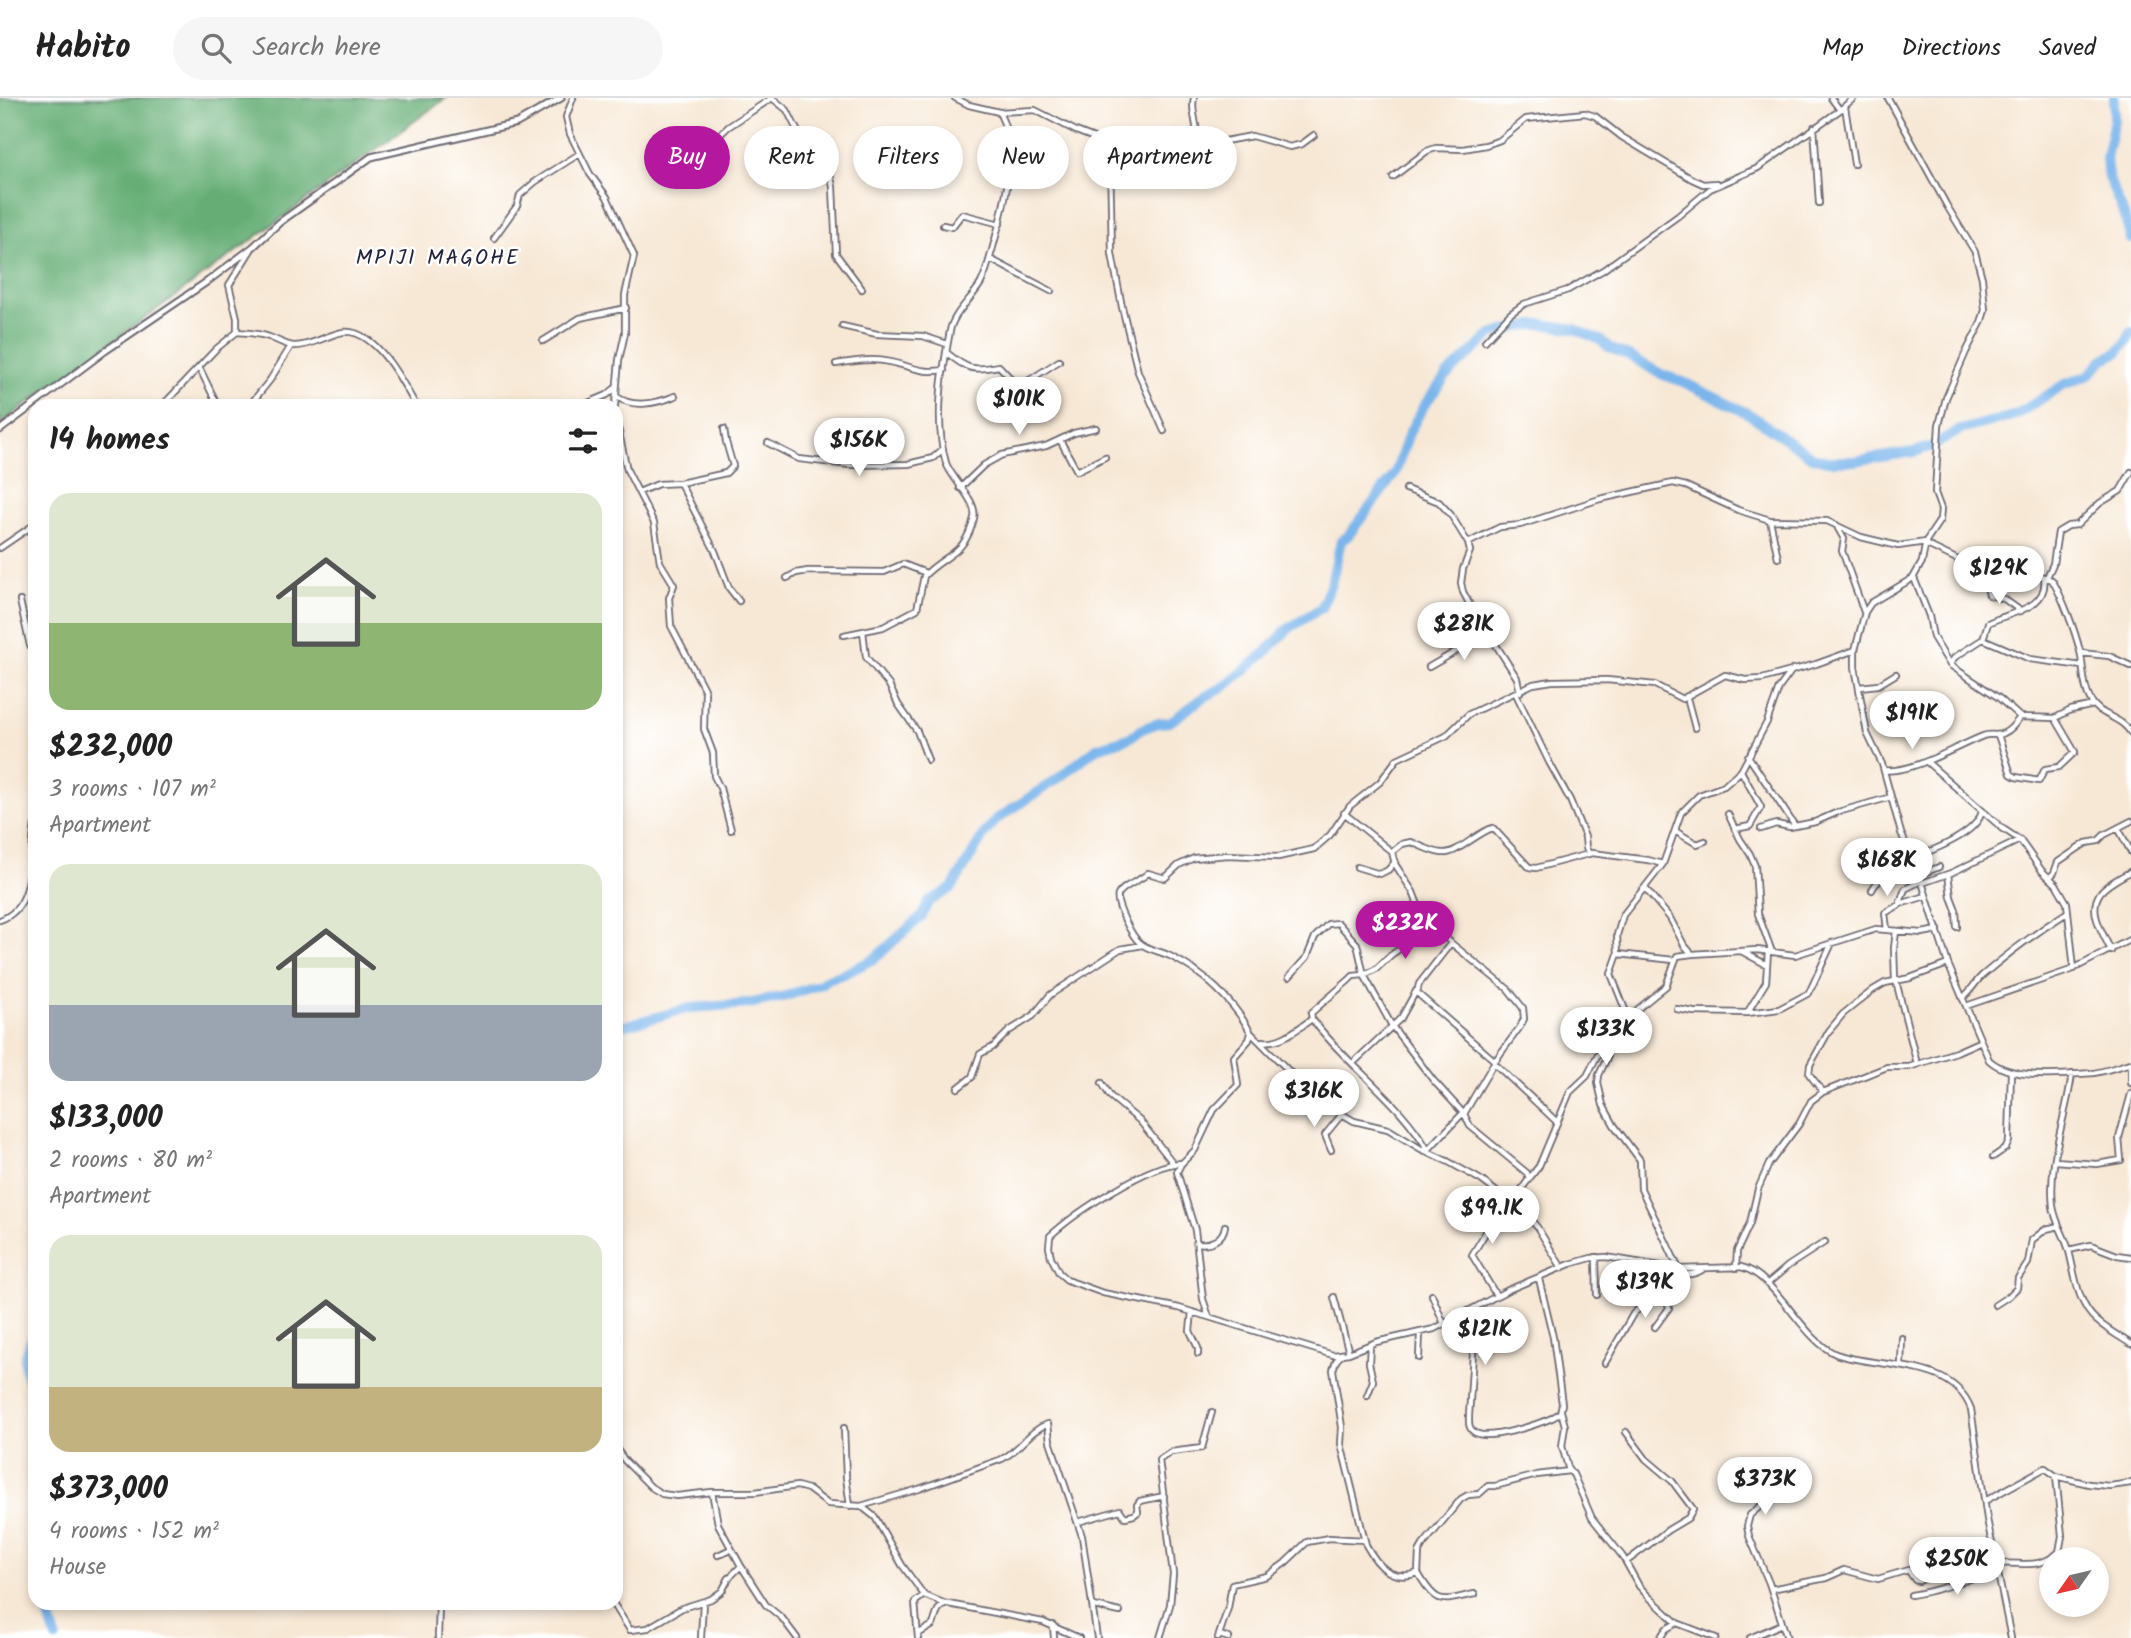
<!DOCTYPE html>
<meta charset="utf-8">
<style>
:root{--surface:#fff;--page:#f6f6f6;--text:#222;--muted:#767676;--line:#e0e0e0;--accent:#b5179e}
body{margin:0;font-family:Kalam,sans-serif;background:var(--page);color:var(--text);height:100vh;display:flex;flex-direction:column;font-size:26px;white-space:nowrap}
*{box-sizing:border-box;margin:0}
p{font-size:23px;color:var(--muted)}
.icon{flex:none;width:38px;height:38px;fill:none;stroke:currentColor;stroke-width:2;stroke-linecap:round;stroke-linejoin:round}
.map{position:relative;flex:1;overflow:hidden}
.details{position:absolute;left:28px;top:301px;width:595px;height:1211px;display:flex;flex-direction:column;background:var(--surface);border-radius:21px;box-shadow:0 4px 10px #0003}
.details>*{flex:none}
.top-card{position:absolute;left:644px;top:28px;width:665px;height:63px;display:flex;gap:14px}
.needle{width:46px;rotate:236deg}
.tools{position:absolute;left:2039px;top:1449px;display:grid;gap:14px}
.tools a{display:grid;place-items:center;width:70px;height:70px;border-radius:50%;background:var(--surface);box-shadow:0 4px 10px #0003;font-size:35px}
.price{position:absolute;translate:-50% -60px;padding:0 16px;border-radius:24px;background:#fff;color:#222;font-size:23px;line-height:46px;filter:drop-shadow(0 2px 4px #0008)}
.price::after{content:'';position:absolute;left:50%;top:42px;width:21px;height:16px;margin-left:-10px;background:inherit;clip-path:polygon(0 0,100% 0,50% 100%)}
.price.selected{background:var(--accent);color:#fff}
ul{padding:0;list-style:none}
li{display:grid;align-content:center;gap:14px;height:371px;padding:0 21px}
li span{display:grid;place-items:center;height:217px;border-radius:21px;color:#555}
li>.icon{margin-inline-start:auto}
span .icon{width:126px;height:126px;fill:#fffc;stroke-width:1}
li b{font-size:30px}
h2{display:flex;justify-content:space-between;align-items:center;height:84px;padding:0 21px;font-size:30px}
.pill{padding:0 24px;border-radius:32px;background:var(--surface);box-shadow:0 4px 10px #0003;font-size:24px;line-height:63px}
.pill.selected{background:var(--accent);color:#fff}
header{display:flex;align-items:center;gap:42px;box-sizing:border-box;height:98px;padding:0 35px;background:var(--surface);border-bottom:2px solid var(--line)}
header strong{font-size:33px}
nav{display:flex;gap:38px;margin-inline-start:auto;font-size:24px}
.search{width:490px;height:63px;background:var(--page);display:flex;align-items:center;gap:18px;box-sizing:border-box;padding:0 24px;border-radius:38px;color:var(--muted);font-size:26px}
.map>svg:first-child{display:block}
.forest{fill:#65ad74;stroke:#446858;stroke-width:2}
.lines{fill:none;stroke-linecap:round;stroke-linejoin:round}
.river{stroke:#7ab6ec;stroke-width:10}
.minor-casing{stroke:#6d6771;stroke-width:8}
.tertiary-casing{stroke:#6d6771;stroke-width:9}
.minor{stroke:#fff;stroke-width:4.5}
.tertiary{stroke:#fff;stroke-width:5}
.labels{text-anchor:middle;stroke-width:5;stroke-linejoin:round;paint-order:stroke}
.quarter-label{font-size:21px;letter-spacing:2px;fill:#22223b;stroke:#fff}
</style>
<header>
<strong>Habito</strong>
<div class="search"><svg class="icon" aria-label="search" viewBox="0 0 24 24"><circle cx="10" cy="10" r="6"/><path d="M15 15l6 6"/></svg>Search here</div>
<nav><a>Map</a><a>Directions</a><a>Saved</a></nav>
</header>
<div class="map">
<svg width="2131" height="1540" viewBox="0 0 2131 1540">
<rect width="100%" height="100%" fill="#fff"/>
<filter id="ink" filterUnits="userSpaceOnUse"><feTurbulence type="fractalNoise" baseFrequency=".0143" numOctaves="2"/><feDisplacementMap in="SourceGraphic" scale="14" xChannelSelector="R" yChannelSelector="G"/><feConvolveMatrix kernelMatrix="1 2 1 2 8 2 1 2 1" color-interpolation-filters="sRGB"/></filter>
<filter id="wash" filterUnits="userSpaceOnUse"><feTurbulence type="fractalNoise" baseFrequency=".00686" numOctaves="4" result="noise"/><feDisplacementMap in="SourceGraphic" scale="28" xChannelSelector="R" yChannelSelector="G"/><feGaussianBlur stdDeviation="1.57" result="paint"/><feColorMatrix in="noise" values="0 0 0 0 0 0 0 0 0 0 0 0 0 0 0 0 0 1.4 0 .05"/><feComposite in="paint" operator="in"/></filter>
<g filter="url(#wash)">
<rect width="100%" height="100%" fill="#f7e8d5"/>
<path class="forest" d="M 0,0 L 446,0 L 0,326 Z"/>
<g class="lines">
<path class="river" d="M 2114,0 L 2114,22 L 2106,60 L 2108,79 L 2124,117 L 2131,141
M 616,930 L 690,910 L 748,906 L 786,898 L 821,886 L 827,881 L 844,876 L 874,861 L 922,818 L 928,804 L 952,790 L 985,735 L 997,721 L 1056,682 L 1097,650 L 1129,640 L 1142,631 L 1158,625 L 1170,624 L 1203,600 L 1227,587 L 1265,555 L 1288,531 L 1321,510 L 1331,486 L 1341,443 L 1348,438 L 1395,376 L 1409,335 L 1423,309 L 1446,278 L 1491,237 L 1518,229 L 1542,226 L 1575,231 L 1600,242 L 1610,250 L 1631,259 L 1663,277 L 1681,283 L 1749,316 L 1812,359 L 1827,363 L 1854,363 L 1914,354 L 1933,348 L 1960,332 L 2016,317 L 2063,287 L 2089,277 L 2104,261 L 2118,254 L 2126,245 L 2131,234
M 35,1237 C 21,1255 22,1276 35,1293
M 45,1505 L 56,1540"/>
</g>
</g>
<g filter="url(#ink)">
<g class="lines">
<g class="minor-casing">
<path id="minor" d="M 573,0 L 566,19 L 570,36 L 590,76 L 607,99 L 634,158 L 625,197 L 625,235 L 619,262 L 615,308
M 1194,0 C 1190,14 1199,26 1196,39
M 1831,0 L 1840,12
M 1888,0 L 1947,108 L 1975,154 L 1982,180 L 1985,212 L 1981,225 L 1966,254 L 1946,300 L 1939,327 L 1935,395 L 1941,411 L 1940,422 L 1926,443 L 1922,464 L 1913,480 L 1871,505 L 1865,514 L 1855,552 L 1855,569 L 1867,635 L 1882,666 L 1901,735 L 1920,778 L 1948,866 L 1989,962 C 2012,983 2064,977 2094,975 C 2107,973 2119,968 2131,965 L 2131,985
M 1845,9 L 1854,66
M 999,14 L 1035,12 L 1076,33 L 1107,45 L 1133,39 L 1163,45 L 1193,39 L 1225,43 L 1252,38 L 1290,49 L 1302,46 L 1314,37
M 1814,29 L 1819,105
M 1107,46 L 1110,60 L 1112,156 L 1122,209 L 1138,274 L 1164,333
M 711,79 L 722,73 L 724,70 L 717,40 L 728,29 L 772,0 L 787,12 L 800,38 L 819,55 L 828,66 L 833,89 L 836,156 L 862,191
M 1393,79 L 1427,53 L 1436,50 L 1463,51 L 1486,47 L 1500,42 L 1526,21 L 1585,15 L 1595,18 L 1622,39 L 1692,81 L 1703,86 L 1717,85
M 943,127 L 952,129 L 962,116 L 1000,126
M 494,140 L 517,108 L 520,97 L 535,84 L 579,56
M 990,161 L 1051,193
M 842,228 L 877,236 L 923,238 L 947,246
M 237,234 C 248,235 259,235 269,239 C 278,242 286,248 295,248 C 312,248 326,237 343,234 C 375,230 403,284 416,308
M 543,243 L 580,220 L 626,210
M 1485,243 L 1510,216 L 1524,206 L 1568,192 L 1603,172 L 1678,118 L 1710,91 L 1758,70 L 1840,12 L 1854,0
M 946,254 C 967,272 973,273 999,268 L 1017,287 L 1028,283 L 1059,263
M 836,266 C 854,263 872,260 890,264 C 911,268 921,276 944,272
M 199,269 L 218,308
M 616,298 C 632,311 658,305 675,298
M 162,308 L 216,251 L 237,234 L 237,220 L 229,187 L 251,152
M 249,308 L 270,282 L 291,248
M 581,308 L 607,297 L 614,291
M 616,320 L 627,372 L 654,425 L 660,464 L 674,487 L 669,500 L 671,528 L 705,593 L 704,631 L 713,655 L 714,678 L 720,690 L 731,732
M 1060,342 L 1077,373 L 1105,359
M 768,345 L 799,361 L 850,367 L 908,366 L 933,360 L 943,351
M 680,385 L 715,453 L 729,490 L 739,503
M 960,390 L 984,367 L 1002,357 L 1046,348 L 1074,335 L 1096,330
M 1406,391 L 1439,404 L 1451,417 L 1468,445 L 1470,453 L 1463,471 L 1461,485 L 1463,494 L 1471,509 L 1482,520 L 1486,536 L 1494,544 L 1517,580 L 1520,594
M 639,394 L 658,386 L 680,385 L 726,375 L 733,368 L 726,344 L 724,331
M 1770,422 L 1778,460
M 1836,427 L 1844,441 L 1842,453 L 1864,514
M 1468,445 L 1500,429 L 1520,427 L 1600,401 L 1673,385 L 1686,388 L 1738,412 L 1770,422 L 1827,423 L 1861,439 L 1898,448 L 1926,444
M 1925,446 L 1973,469 L 2018,470 L 2052,482 C 2063,500 2075,533 2080,553 C 2084,569 2082,586 2090,601 C 2099,619 2121,618 2131,635
M 0,450 L 35,426
M 1979,470 L 1985,481 L 1989,497 L 2004,501 L 2021,513
M 2047,479 L 2053,466 L 2058,434 L 2068,428 L 2077,427 L 2100,405 L 2120,393 L 2131,374
M 787,480 L 796,475 L 808,473 L 884,474 L 903,466 L 926,475
M 1914,480 L 1929,518 L 1933,539 L 1950,567 L 1999,600 L 2020,619 L 2055,620 L 2075,654 L 2059,669 L 2045,671 L 2039,683 L 2016,679 L 2011,676 L 1998,637
M 20,503 L 30,548 L 35,552
M 863,533 L 866,559 L 889,587 L 898,606 L 917,633 L 928,662
M 844,537 L 883,529 L 917,511 L 924,478 C 946,455 965,458 974,420 C 978,403 952,382 946,365 C 934,324 942,274 950,233 C 953,215 972,201 981,185 C 987,173 989,162 993,149 C 1004,109 1020,54 999,14 L 969,7 L 955,0
M 1983,541 L 1988,525 C 2009,514 2049,512 2044,479
M 2081,555 L 2109,558 L 2131,568
M 1950,566 L 1955,559 L 1983,541 L 2030,561 L 2082,568
M 1429,569 L 1486,536
M 1860,589 L 1878,587 L 1896,576
M 1516,596 L 1549,664 L 1570,702 L 1585,739 L 1586,750 L 1589,756
M 1687,600 L 1695,630
M 2055,620 L 2071,612 L 2094,607
M 1748,658 L 1795,728
M 1927,664 L 2002,730 L 2020,742 L 2042,773 L 2056,786 L 2067,805 L 2074,871
M 1884,672 C 1911,676 1957,648 1983,638 C 1990,635 1997,639 2004,635 C 2011,632 2015,626 2020,619
M 1344,715 L 1392,754 L 1395,766 L 1413,794 L 1420,812 L 1451,845 L 1508,891 L 1523,910 L 1524,921 L 1520,929 L 1495,963 L 1464,1016 L 1470,1028 L 1527,1075 L 1529,1081 L 1515,1100 L 1517,1109
M 1728,716 L 1740,741 L 1750,756 L 1755,768 L 1758,816 L 1772,854
M 2118,730 L 2131,754
M 1735,731 L 1750,728 L 1761,709 L 1741,673
M 1761,731 L 1776,726 L 1790,729 L 1815,724 L 1838,714 L 1891,699
M 1675,733 L 1697,746 L 1705,743
M 1392,754 L 1402,746 L 1411,744 C 1421,748 1432,754 1442,755 C 1457,757 1477,734 1493,730 L 1529,769 L 1536,770 L 1592,755 L 1648,762 L 1663,766
M 1911,759 C 1932,754 1978,735 1982,713
M 1357,769 L 1380,776 L 1388,772 L 1395,764
M 1948,776 L 1951,799 L 1956,812 L 1957,829
M 1919,777 L 1939,769
M 2050,779 L 2054,775 L 2058,764 L 2086,745 L 2098,743 L 2104,737 L 2131,723
M 1922,785 L 1951,775 L 2020,742
M 1645,790 L 1670,820 L 1684,847 L 1692,856 L 1757,852 L 1795,857 L 1876,831 L 1922,835 L 1938,832
M 1872,792 C 1880,775 1900,775 1913,764
M 1900,806 L 1926,798
M 0,822 C 37,809 29,758 35,726
M 1887,831 L 1885,815 L 1899,807 L 1905,791 L 1921,783
M 1451,845 L 1419,886 L 1417,895 L 1495,963
M 1741,853 L 1767,867
M 2111,853 C 2104,836 2087,814 2100,795 C 2106,786 2122,779 2131,773
M 1618,856 L 1674,862
M 1289,879 L 1307,859 L 1315,839 L 1328,826 L 1338,825 L 1357,846 L 1364,877 L 1376,871 L 1391,857 L 1434,827
M 1895,883 L 1894,850 L 1896,833
M 1896,883 L 1917,966
M 1962,900 C 1972,893 1975,883 1984,876 C 2011,853 2038,833 2068,814
M 1966,908 L 2071,872 L 2131,841
M 1677,911 L 1694,914 L 1747,915 L 1766,884 L 1768,853
M 1748,915 L 1779,911 L 1809,895 L 1832,845
M 1628,919 L 1611,876 L 1618,856 L 1617,837 L 1623,817 L 1663,766 L 1681,715 L 1699,697 L 1724,688 L 1741,673 L 1767,624 L 1779,590 L 1793,571
M 1312,921 C 1347,968 1400,1002 1429,1054
M 1252,936 L 1306,990 L 1342,1016 L 1354,1023 L 1388,1031 L 1421,1051 L 1447,1063 L 1481,1082 L 1526,1116 L 1537,1129 L 1562,1170
M 1262,943 C 1281,946 1297,931 1312,921 L 1311,915 L 1349,882 L 1353,878 L 1364,877 L 1392,928 L 1433,982 L 1464,1016
M 1605,948 L 1607,960 L 1599,977 L 1598,985 L 1603,1007 L 1614,1027 L 1640,1062 L 1641,1091 L 1679,1171
M 1353,965 L 1401,920 L 1416,893
M 1494,965 L 1557,1024
M 2072,976 C 2066,1020 2048,1062 2053,1108 C 2055,1124 2065,1137 2069,1153 C 2075,1176 2077,1205 2096,1222 C 2106,1231 2120,1239 2131,1246
M 1102,985 L 1110,998 L 1140,1023 L 1173,1065
M 958,990 L 972,979 L 980,956 L 993,949 L 1009,933 L 1033,918 L 1050,897 L 1120,851 L 1143,847
M 1823,994 L 1809,976 L 1810,967 L 1829,933 L 1843,916 L 1873,892 L 1885,885 L 1910,880 L 1948,866
M 1331,1052 L 1325,1037 L 1342,1016
M 1428,1052 L 1463,1015
M 1993,1059 L 2006,1050 L 2009,1043 L 2011,973
M 2055,1063 L 2097,1066 L 2121,1062 L 2119,1040 L 2131,996
M 1182,1065 C 1149,1065 1075,1115 1050,1138 L 1049,1149 L 1051,1159 L 1059,1175 L 1067,1182 L 1103,1195 L 1179,1210 L 1333,1257 L 1349,1255 L 1376,1244 L 1434,1231 L 1508,1192 L 1570,1166 L 1591,1160 L 1606,1159 L 1679,1171 L 1741,1169 C 1775,1176 1803,1243 1836,1256 C 1877,1271 1952,1260 1971,1311 L 1987,1421 L 2011,1540
M 1529,1081 L 1539,1068 L 1570,994 L 1587,978 L 1598,956 L 1628,919 L 1666,888 L 1677,858 L 1692,856
M 1197,1145 C 1210,1147 1223,1142 1225,1128
M 2069,1152 L 2091,1147 L 2117,1157 L 2131,1159
M 1596,1159 L 1597,1197
M 1661,1169 C 1673,1175 1690,1180 1702,1172
M 1736,1170 L 1737,1153 L 1750,1125 L 1758,1091 L 1769,1066 L 1799,1026 L 1811,1003 L 1823,994 L 1887,969 L 1909,969 L 1956,954 L 1981,943
M 1767,1186 L 1788,1168 L 1825,1144
M 1432,1197 L 1444,1226
M 1496,1197 L 1472,1157 L 1506,1101
M 1334,1199 L 1349,1255
M 1995,1207 L 2009,1198 L 2017,1190 L 2018,1180 L 2028,1165 L 2032,1142 L 2046,1131 L 2059,1128
M 1192,1214 L 1190,1233 L 1198,1250 L 1198,1256
M 1469,1215 L 1474,1240 L 1469,1318 C 1469,1324 1468,1330 1474,1334 C 1487,1344 1538,1326 1552,1320 L 1560,1315 L 1562,1306 L 1553,1239 L 1539,1181
M 1209,1219 L 1203,1201 L 1195,1132 L 1177,1074 L 1181,1066 L 1195,1052 L 1214,1012 L 1238,987 L 1234,959 L 1249,942 L 1251,935 C 1234,903 1203,874 1170,858 C 1160,853 1148,852 1140,845 C 1132,839 1115,806 1118,797 C 1122,788 1140,783 1148,775 L 1165,780 L 1179,767 L 1194,760 L 1228,757 L 1278,759 L 1314,751 L 1330,737 L 1350,708 L 1380,684 L 1397,661 L 1446,638 L 1469,616 L 1533,586 L 1552,583 L 1607,582 L 1655,587 L 1682,601 L 1725,577 L 1745,582 L 1762,581 L 1816,566 L 1855,552
M 1655,1229 L 1669,1210 L 1664,1188
M 1342,1256 L 1336,1263 L 1333,1272 L 1342,1329 L 1341,1346 L 1366,1447 C 1378,1469 1392,1484 1418,1475
M 1419,1260 L 1420,1235
M 1605,1265 L 1633,1216 L 1679,1175
M 1901,1268 L 1902,1240
M 1367,1298 L 1373,1283 L 1369,1265 L 1370,1247
M 1561,1313 L 1565,1328 L 1562,1348 L 1569,1373
M 844,1330 L 846,1379 L 850,1408
M 616,1350 L 625,1363 L 651,1389 L 662,1396 L 677,1398 L 712,1394 L 755,1394 L 797,1388 L 808,1391 L 828,1406 L 861,1408 L 875,1419 L 902,1467 L 924,1497 L 943,1505 L 1043,1524 L 1079,1540
M 712,1394 L 718,1426 L 741,1468 L 766,1507 L 782,1520 L 797,1540
M 1772,1398 L 1750,1417 L 1747,1428 L 1749,1438 L 1769,1485 L 1787,1540
M 1985,1403 L 2045,1370 L 2056,1378 L 2089,1386 L 2110,1388 L 2131,1385
M 861,1408 L 919,1391 L 1002,1361 C 1020,1352 1029,1332 1048,1326 L 1050,1343 L 1082,1438 L 1097,1540
M 1078,1424 L 1120,1412 L 1125,1419 L 1134,1417 L 1138,1414 L 1137,1407 L 1140,1403 L 1164,1398
M 718,1457 L 731,1451
M 1626,1464 L 1668,1432 L 1688,1420 L 1693,1411 L 1672,1383 L 1646,1361 L 1626,1334
M 1996,1466 C 2021,1463 2038,1473 2059,1454 L 2062,1438 L 2056,1378
M 1771,1491 L 1826,1480 L 1844,1472 L 1878,1481 L 1908,1472 L 1915,1482 L 1919,1483 L 1958,1467 L 1994,1458
M 1475,1496 C 1443,1502 1438,1510 1418,1475 L 1419,1454 L 1423,1447 L 1461,1401 L 1468,1397 L 1479,1396 L 1488,1388 L 1495,1388 L 1537,1377 L 1569,1373 L 1573,1376 L 1592,1420 L 1623,1459 L 1639,1488 L 1648,1498 L 1677,1525 L 1716,1540
M 1911,1497 C 1941,1493 1968,1480 1997,1473
M 613,1505 L 630,1532 L 648,1530 L 682,1510 L 711,1501 L 722,1493 L 729,1480 L 741,1468
M 1094,1508 L 1120,1514
M 1053,1527 L 1054,1540
M 918,1536 L 933,1527 L 938,1512 L 944,1506
M 1219,1537 L 1229,1540
M 438,1540 L 439,1505
M 701,1540 L 703,1504
M 918,1540 L 915,1504 L 924,1497
M 1160,1540 L 1170,1507 L 1173,1476 L 1159,1362 L 1171,1354 L 1202,1350 L 1212,1314
M 1218,1540 L 1228,1510 L 1232,1486 L 1267,1478 L 1285,1465 L 1307,1444 L 1329,1440 L 1364,1442
M 1660,1540 L 1666,1531 L 1677,1525
M 1750,1540 L 1782,1526"/>
</g>
<g class="tertiary-casing">
<path id="tertiary" d="M 0,332 L 105,253 L 208,183 L 253,149 L 280,124 L 371,59 L 517,25 L 561,0"/>
</g>
<use href="#minor" class="minor"/>
<use href="#tertiary" class="tertiary"/>
</g>
</g>
<g class="labels">
<g class="quarter-label">
<text x="438" y="166">MPIJI MAGOHE</text>
</g>
</g>
</svg>
<div class="tools">
<a><svg class="needle" viewBox="-14 -14 28 28"><path d="M0-13l5 13h-10z" fill="#e53935"/><path d="M0 13l5-13h-10z" fill="#767676"/></svg></a>
</div>
<b class="price" style="left:1019px;top:339px">$101K</b>
<b class="price" style="left:859px;top:380px">$156K</b>
<b class="price" style="left:1999px;top:508px">$129K</b>
<b class="price" style="left:1464px;top:564px">$281K</b>
<b class="price" style="left:1912px;top:653px">$191K</b>
<b class="price" style="left:1887px;top:800px">$168K</b>
<b class="price selected" style="left:1405px;top:863px">$232K</b>
<b class="price" style="left:1606px;top:969px">$133K</b>
<b class="price" style="left:1314px;top:1031px">$316K</b>
<b class="price" style="left:1492px;top:1148px">$99.1K</b>
<b class="price" style="left:1645px;top:1222px">$139K</b>
<b class="price" style="left:1485px;top:1269px">$121K</b>
<b class="price" style="left:1765px;top:1419px">$373K</b>
<b class="price" style="left:1957px;top:1499px">$250K</b>
<div class="top-card">
<a class="pill selected">Buy</a>
<a class="pill">Rent</a>
<a class="pill">Filters</a>
<a class="pill">New</a>
<a class="pill">Apartment</a>
</div>
<section class="details">
<h2>14 homes<svg class="icon" aria-label="filters" viewBox="0 0 24 24"><path d="M4 7h16M4 17h16"/><circle cx="9" cy="7" r="2"/><circle cx="15" cy="17" r="2"/></svg></h2>
<ul>
<li><span style="background:linear-gradient(#dfe7d0 60%,#8fb573 0)"><svg class="icon" aria-label="home" viewBox="0 0 24 24"><path d="M3 11l9-7 9 7M6 9v11h12V9"/></svg></span><div><b>$232,000</b><p>3 rooms · 107 m²</p><p>Apartment</p></div></li>
<li><span style="background:linear-gradient(#dfe7d0 65%,#9aa5b1 0)"><svg class="icon" aria-label="home" viewBox="0 0 24 24"><path d="M3 11l9-7 9 7M6 9v11h12V9"/></svg></span><div><b>$133,000</b><p>2 rooms · 80 m²</p><p>Apartment</p></div></li>
<li><span style="background:linear-gradient(#dfe7d0 70%,#c2b280 0)"><svg class="icon" aria-label="home" viewBox="0 0 24 24"><path d="M3 11l9-7 9 7M6 9v11h12V9"/></svg></span><div><b>$373,000</b><p>4 rooms · 152 m²</p><p>House</p></div></li>
</ul>
</section>
</div>
